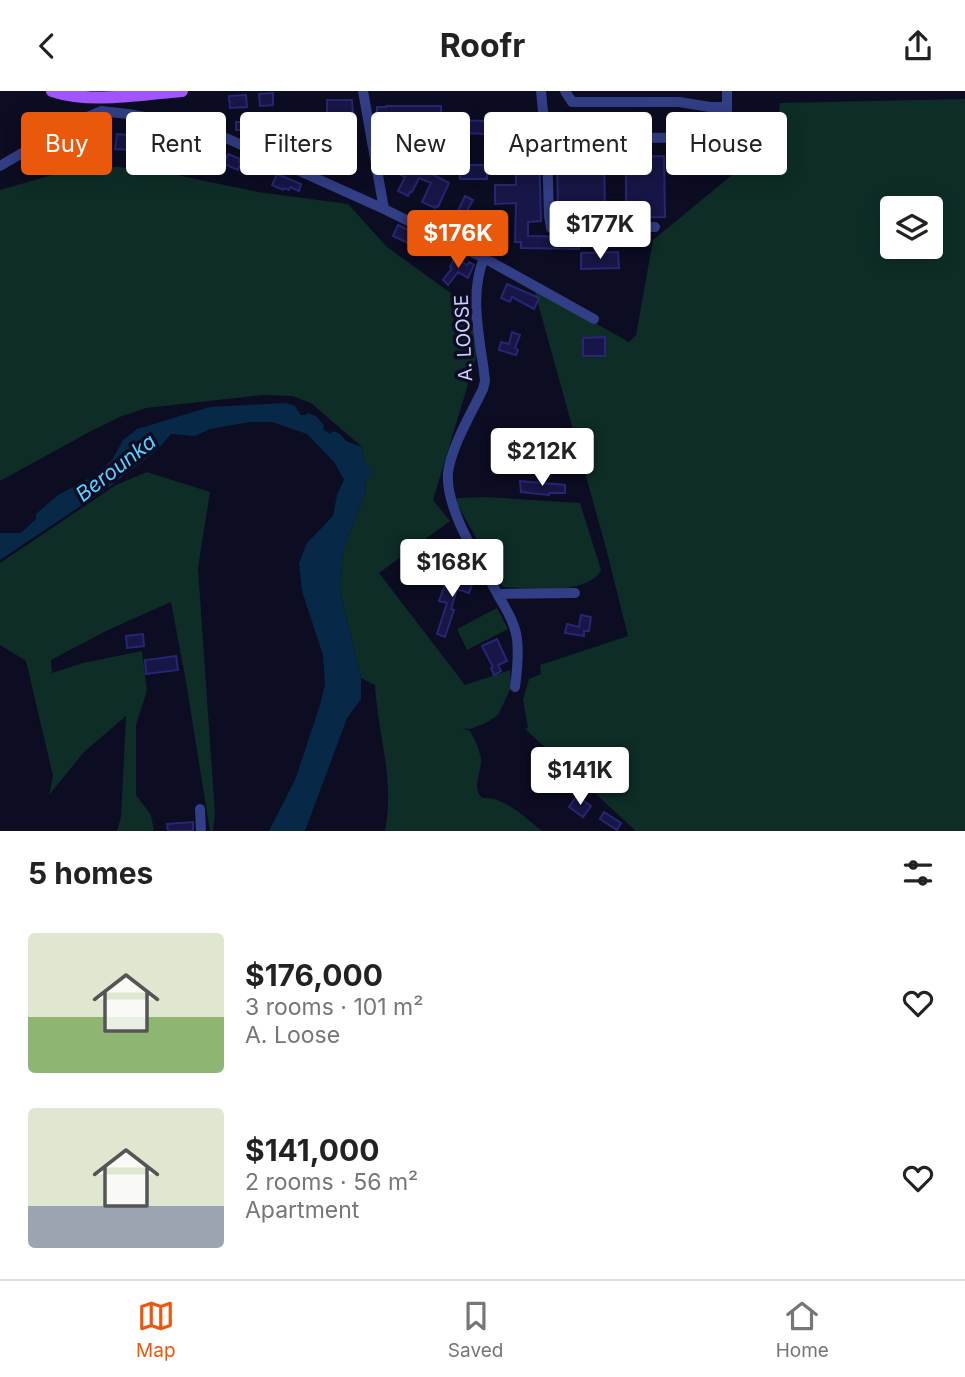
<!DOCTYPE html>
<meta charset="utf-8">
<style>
:root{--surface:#fff;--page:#f2f2f2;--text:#222;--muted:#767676;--line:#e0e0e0;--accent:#ea580c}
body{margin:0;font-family:Inter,sans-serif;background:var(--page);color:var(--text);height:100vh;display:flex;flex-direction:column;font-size:26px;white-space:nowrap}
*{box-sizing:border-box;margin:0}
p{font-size:23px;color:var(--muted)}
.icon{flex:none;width:38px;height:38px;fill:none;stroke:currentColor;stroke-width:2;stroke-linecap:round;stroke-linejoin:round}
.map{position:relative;height:740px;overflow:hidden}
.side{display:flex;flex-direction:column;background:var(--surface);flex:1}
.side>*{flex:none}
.hud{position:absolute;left:21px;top:21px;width:924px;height:63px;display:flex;gap:14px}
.controls{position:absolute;left:880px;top:105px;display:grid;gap:14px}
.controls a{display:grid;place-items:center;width:63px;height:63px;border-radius:7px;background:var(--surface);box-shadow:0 4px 18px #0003;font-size:35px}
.price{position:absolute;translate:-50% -60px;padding:0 16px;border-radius:7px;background:#fff;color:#222;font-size:23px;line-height:46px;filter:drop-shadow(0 2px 4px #0008)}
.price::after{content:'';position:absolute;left:50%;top:42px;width:21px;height:16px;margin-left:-10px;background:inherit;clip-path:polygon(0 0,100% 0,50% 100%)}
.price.on{background:var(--accent);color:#fff}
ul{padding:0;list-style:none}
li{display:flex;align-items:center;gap:21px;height:175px;padding:0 28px}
li span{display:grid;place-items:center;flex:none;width:196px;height:140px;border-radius:7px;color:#555}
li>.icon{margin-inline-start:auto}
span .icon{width:84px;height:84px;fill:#fffc;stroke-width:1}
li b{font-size:30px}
h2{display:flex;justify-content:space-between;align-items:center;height:84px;padding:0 28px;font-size:30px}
.pill{padding:0 24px;border-radius:7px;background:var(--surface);box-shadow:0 4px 18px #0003;font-size:24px;line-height:63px}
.pill.on{background:var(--accent);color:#fff}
header{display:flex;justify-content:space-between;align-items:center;height:91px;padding:0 28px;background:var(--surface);font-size:32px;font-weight:700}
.tabs{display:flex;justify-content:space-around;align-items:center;height:98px;border-top:2px solid var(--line);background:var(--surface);font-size:19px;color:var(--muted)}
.tabs a{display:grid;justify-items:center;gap:4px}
.tabs .on{color:var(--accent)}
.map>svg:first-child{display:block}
.green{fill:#0e2d27;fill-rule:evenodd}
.water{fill:#072947}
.building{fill:#171646;stroke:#272674;stroke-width:2}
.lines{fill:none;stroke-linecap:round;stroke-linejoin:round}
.minor{stroke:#323e86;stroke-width:10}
.major{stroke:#a155ff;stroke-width:12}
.labels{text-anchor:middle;stroke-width:7;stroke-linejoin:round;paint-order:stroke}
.street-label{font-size:19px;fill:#ced1ff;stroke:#0c0c23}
.water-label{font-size:21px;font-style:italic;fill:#5cd1ff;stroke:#0c0c23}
</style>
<header><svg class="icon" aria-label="back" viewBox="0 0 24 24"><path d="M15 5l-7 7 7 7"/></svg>Roofr<svg class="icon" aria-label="share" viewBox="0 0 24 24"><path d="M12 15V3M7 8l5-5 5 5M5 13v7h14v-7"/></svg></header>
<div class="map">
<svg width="965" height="740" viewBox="0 0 965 740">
<rect width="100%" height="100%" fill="#0c0c23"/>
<path class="green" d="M 965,8 L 965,740 L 636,740 L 525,638 L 528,637 L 523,609 L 529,588 L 541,583 L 540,574 L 628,545 L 607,461 L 534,198 L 629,251 L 636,244 L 653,149 L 776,48 L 780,12 ZM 892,117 L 931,117 L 931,156 L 892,156 Z
M 87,74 L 147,78 L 258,101 L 348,113 L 387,156 L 470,216 L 479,257 L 433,409 L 450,430 L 379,482 L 465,594 L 510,579 L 511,597 L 498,624 L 486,632 L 470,638 L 463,637 L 470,640 C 475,649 479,657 481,668 C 482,682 471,696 482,707 C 506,706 524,726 542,740 L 385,740 C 395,688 378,645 375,594 L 361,587 L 340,500 L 343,459 L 365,403 L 366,388 L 362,356 L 311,312 L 292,305 L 262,304 L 146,317 L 122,325 L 93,339 L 0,390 L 0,99 Z
M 147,381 L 210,401 L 198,477 L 215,723 L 213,740 L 210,740 L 186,591 L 171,511 L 108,539 L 51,569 L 52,582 L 83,572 L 142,560 L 147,600 L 136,634 L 136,704 L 151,724 L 154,740 L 117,740 L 121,726 L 126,625 L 84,661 L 49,704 L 53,685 L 26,570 L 0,554 L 0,472 L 116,394 Z
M 486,406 L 580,412 L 601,479 C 599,482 597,486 593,488 C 571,503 528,497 503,496 L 496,489 L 486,468 L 490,458 L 480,454 L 456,411 L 457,407 Z
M 497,517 L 508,538 L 467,559 L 457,538 Z"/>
<path class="water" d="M 286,312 L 295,315 L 301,324 L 306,324 L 308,322 L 316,325 L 324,334 L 323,338 L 330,343 L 333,340 L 340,343 L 346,350 L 362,356 L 364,371 L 374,380 L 366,388 L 365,403 L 343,459 L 340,500 L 361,587 L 361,608 L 347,627 L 305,740 L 269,740 L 295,689 L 320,614 L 325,594 L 323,564 L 302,500 L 299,472 L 307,452 L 333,425 L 337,404 L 344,389 L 335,372 L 307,343 L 272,331 L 250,331 L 210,338 L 195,345 L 171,343 L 157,359 L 112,394 L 0,469 L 0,442 L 21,442 L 36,428 L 36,423 L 58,404 L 95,384 L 112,369 L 123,349 L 137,338 L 210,316 Z"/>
<path class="building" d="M 273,2 L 273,14 L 260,15 L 259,3 Z
M 246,4 L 247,16 L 230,17 L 229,5 Z
M 327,9 L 352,9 L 353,23 L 333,24 L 333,23 L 327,23 Z
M 386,15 L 441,15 L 441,24 L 445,29 L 488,30 L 487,43 L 438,41 L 438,43 L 430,43 L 430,47 L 420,46 L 428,32 L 419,27 L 416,32 L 377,33 L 377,16 L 386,16 Z
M 244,27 L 261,28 L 261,29 L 286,32 L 286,34 L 315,32 L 315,42 L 298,43 L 288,65 L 281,62 L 283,58 L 281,57 L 287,42 L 261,39 L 236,39 L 236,31 L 244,31 Z
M 714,30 L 716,56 L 714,56 L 715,61 L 708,61 L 708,71 L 686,72 L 686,61 L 691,61 L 690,31 Z
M 739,30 L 768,30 L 768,46 L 739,46 Z
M 117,43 L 127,44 L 127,46 L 129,46 L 129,59 L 115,58 Z
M 175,47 L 186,50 L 176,79 L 163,74 L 166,67 L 168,68 Z
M 317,51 L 334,58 L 328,70 L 312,63 Z
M 539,56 L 541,130 L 528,131 L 528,145 L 579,146 L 579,158 L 521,157 L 521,151 L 515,151 L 516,112 L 495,113 L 495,94 L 516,94 L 515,57 Z
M 557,56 L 604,56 L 605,129 L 558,130 Z
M 228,63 L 240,68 L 239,71 L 241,72 L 238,79 L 224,73 Z
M 664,65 L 665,126 L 626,127 L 626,66 Z
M 411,72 L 449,92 L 438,116 L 436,115 L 435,117 L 422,111 L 431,92 L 419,87 L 412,101 L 410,101 L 408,105 L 398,100 L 405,86 L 401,84 L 406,74 L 409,76 Z
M 460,74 L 487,74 L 487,88 L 460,88 Z
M 277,83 L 301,93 L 299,100 L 290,96 L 289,99 L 284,97 L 283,99 L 272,94 Z
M 465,105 L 473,109 L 467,120 L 470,124 L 468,130 L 466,129 L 465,131 L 455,126 Z
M 398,134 L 430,149 L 427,155 L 423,153 L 421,158 L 393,145 Z
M 485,134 L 495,138 L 497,137 L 498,140 L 503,142 L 507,155 L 498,158 L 493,143 L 487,155 L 478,150 L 481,144 L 480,141 L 482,140 Z
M 618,161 L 619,177 L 581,178 L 581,162 Z
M 455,167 L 467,174 L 469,171 L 474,174 L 468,187 L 458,181 L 448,194 L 443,189 L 452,177 L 450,176 Z
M 507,193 L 539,207 L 534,218 L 512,206 L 510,211 L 501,207 Z
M 512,241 L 520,244 L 515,257 L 518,259 L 516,264 L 499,259 L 501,251 L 509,253 Z
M 605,246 L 605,265 L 583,265 L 583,247 Z
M 520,390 L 565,394 L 565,402 L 549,402 L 549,404 L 521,401 Z
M 467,483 L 475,486 L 469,502 L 457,498 L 451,518 L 454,519 L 445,546 L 437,543 L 447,512 L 439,510 L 448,485 L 464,491 Z
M 581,524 L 591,526 L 589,540 L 584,540 L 584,545 L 565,542 L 567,533 L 579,536 Z
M 143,543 L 144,555 L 127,557 L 126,545 Z
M 497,548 L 507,570 L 498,574 L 501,580 L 494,584 L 491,577 L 493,576 L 482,555 Z
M 176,565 L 178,579 L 146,583 L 145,569 Z
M 577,705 L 591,715 L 583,726 L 569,716 Z
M 604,721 L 621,732 L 617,739 L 600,728 Z
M 193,731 L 193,740 L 168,740 L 167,733 Z"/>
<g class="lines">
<path class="minor" d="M 363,0 L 384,118
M 541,0 L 544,31 L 554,48 C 594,49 634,46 674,47
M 565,0 L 572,11 L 679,11 L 710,16 L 727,16
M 727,0 L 727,26
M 544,31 L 547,56 L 549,125 L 551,137 L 568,138 L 655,136
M 0,75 L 73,32 L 101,20 L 128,23 L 161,29 L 226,47 L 384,118 L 484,167 L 594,228
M 484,167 C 468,205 481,251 485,290 L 483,298 C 472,321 451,356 448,382 C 445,419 481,472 498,504 C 506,518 515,532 517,548 C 519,564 517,581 515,596
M 498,503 L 575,502
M 200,718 L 201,740"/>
<path class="major" d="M 52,0 C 91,13 142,3 182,0"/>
</g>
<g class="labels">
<g class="street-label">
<text transform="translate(463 247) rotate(-93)" y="7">A. LOOSE</text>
</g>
<g class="water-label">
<text transform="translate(116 377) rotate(-38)" y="7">Berounka</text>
</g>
</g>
</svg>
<div class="controls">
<a><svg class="icon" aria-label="layers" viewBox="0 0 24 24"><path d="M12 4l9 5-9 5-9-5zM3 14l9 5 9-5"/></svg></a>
</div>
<b class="price" style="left:600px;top:170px">$177K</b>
<b class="price on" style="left:458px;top:179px">$176K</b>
<b class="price" style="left:542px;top:397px">$212K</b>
<b class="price" style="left:452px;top:508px">$168K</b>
<b class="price" style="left:580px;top:716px">$141K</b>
<div class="hud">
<a class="pill on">Buy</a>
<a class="pill">Rent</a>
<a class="pill">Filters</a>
<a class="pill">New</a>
<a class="pill">Apartment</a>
<a class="pill">House</a>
</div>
</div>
<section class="side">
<h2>5 homes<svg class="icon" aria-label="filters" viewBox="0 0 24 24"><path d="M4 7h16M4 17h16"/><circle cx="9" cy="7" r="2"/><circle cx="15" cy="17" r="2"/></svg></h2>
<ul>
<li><span style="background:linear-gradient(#dfe7d0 60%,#8fb573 0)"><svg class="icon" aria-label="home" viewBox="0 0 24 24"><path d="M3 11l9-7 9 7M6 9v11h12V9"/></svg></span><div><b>$176,000</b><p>3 rooms · 101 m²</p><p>A. Loose</p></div><svg class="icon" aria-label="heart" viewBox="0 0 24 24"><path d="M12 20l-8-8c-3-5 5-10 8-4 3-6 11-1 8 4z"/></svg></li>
<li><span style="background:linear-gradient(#dfe7d0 70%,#9aa5b1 0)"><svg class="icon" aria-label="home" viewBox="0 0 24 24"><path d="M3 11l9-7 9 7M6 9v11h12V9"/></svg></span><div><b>$141,000</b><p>2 rooms · 56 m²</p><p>Apartment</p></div><svg class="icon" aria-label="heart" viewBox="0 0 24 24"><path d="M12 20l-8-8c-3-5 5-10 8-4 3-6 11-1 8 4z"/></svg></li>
</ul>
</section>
<nav class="tabs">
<a class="on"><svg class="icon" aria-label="map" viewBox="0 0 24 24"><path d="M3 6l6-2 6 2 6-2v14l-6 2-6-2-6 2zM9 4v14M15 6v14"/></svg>Map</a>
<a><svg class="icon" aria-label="saved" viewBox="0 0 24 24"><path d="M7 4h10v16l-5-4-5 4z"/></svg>Saved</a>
<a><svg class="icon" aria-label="home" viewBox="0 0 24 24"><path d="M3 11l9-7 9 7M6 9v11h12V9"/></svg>Home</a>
</nav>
